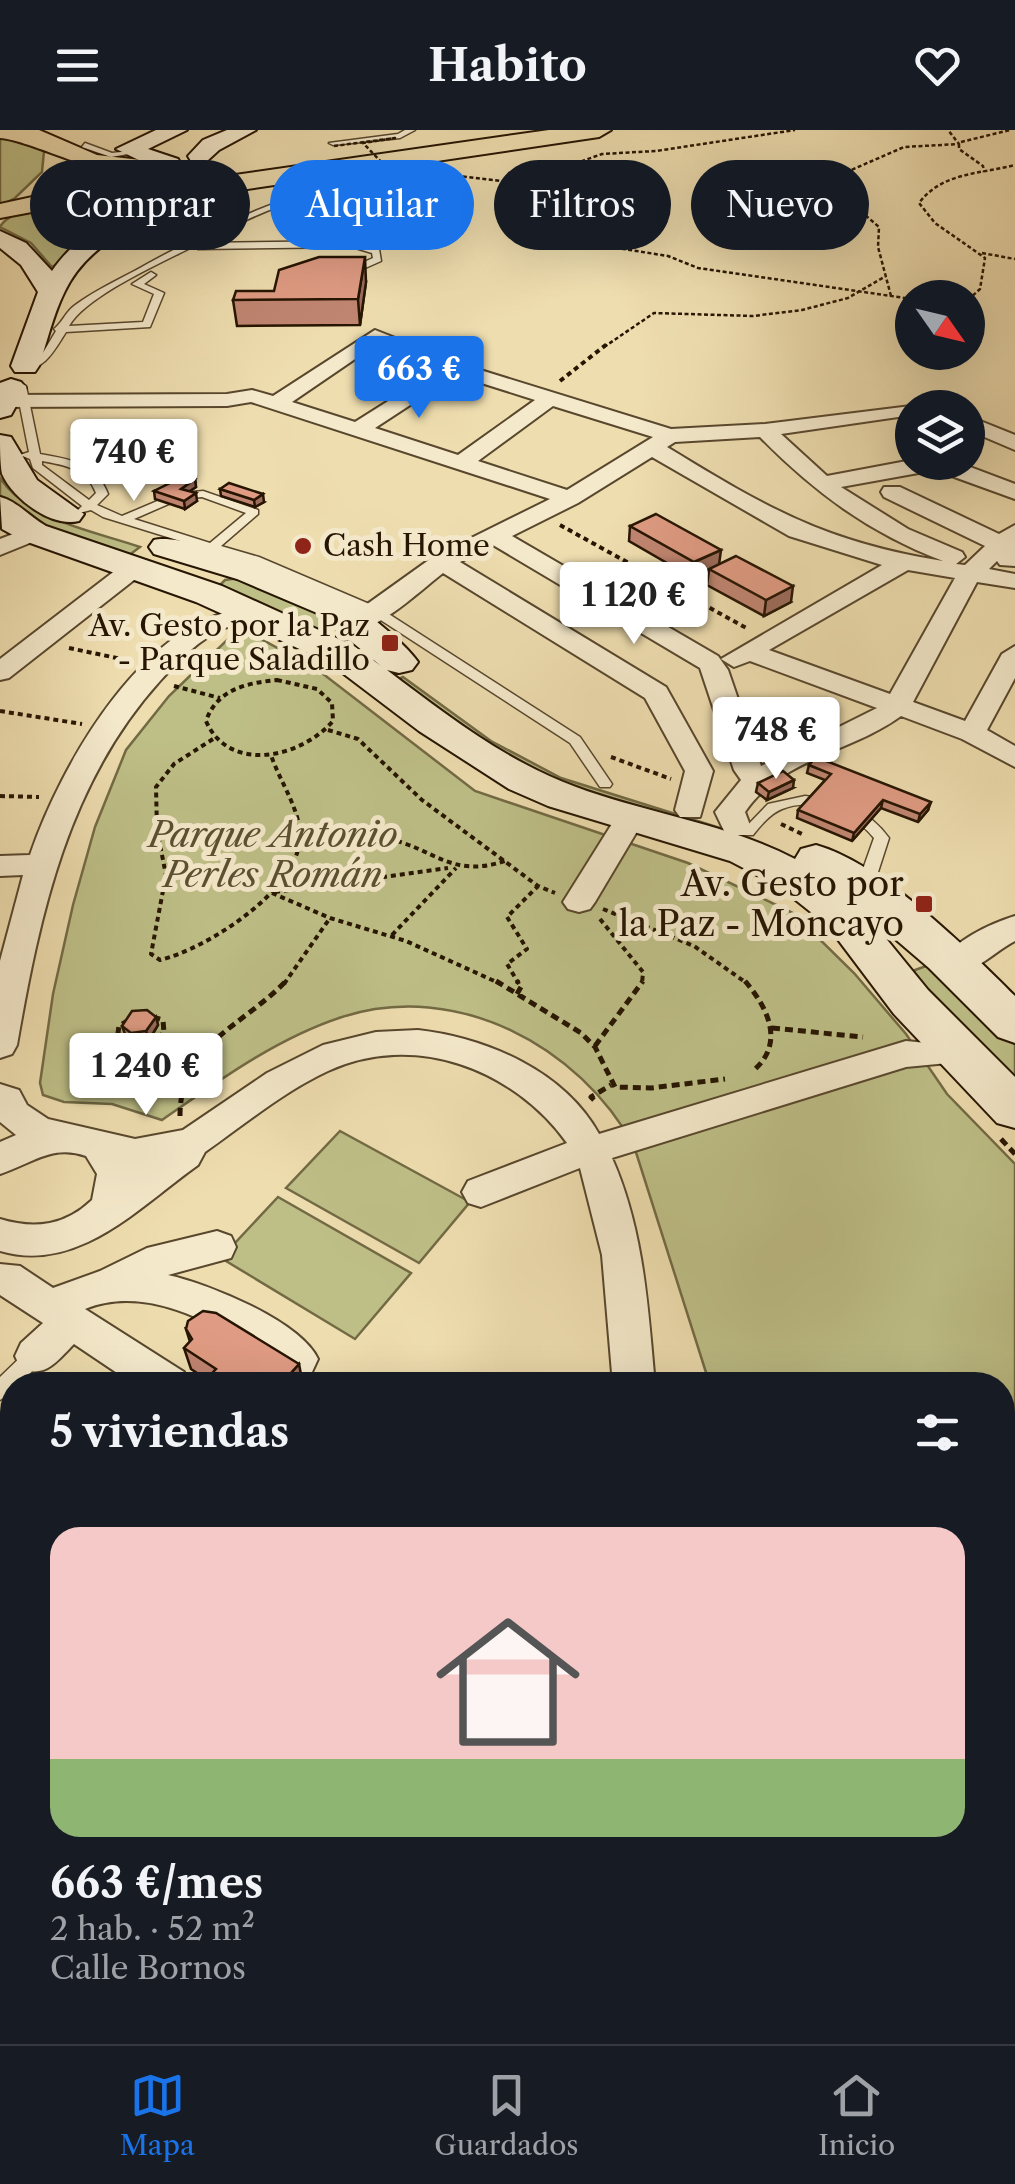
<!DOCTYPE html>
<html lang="es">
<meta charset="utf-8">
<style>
:root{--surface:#171b24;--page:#242831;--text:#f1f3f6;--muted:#9ea1a6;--line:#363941;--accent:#1a73e8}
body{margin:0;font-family:"Libre Caslon Text",serif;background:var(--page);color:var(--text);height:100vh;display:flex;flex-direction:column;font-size:38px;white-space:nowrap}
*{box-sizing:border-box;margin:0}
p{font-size:32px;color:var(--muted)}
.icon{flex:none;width:55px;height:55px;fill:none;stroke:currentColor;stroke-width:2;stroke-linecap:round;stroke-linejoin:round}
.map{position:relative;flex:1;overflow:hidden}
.panel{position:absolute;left:0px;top:1242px;width:1015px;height:672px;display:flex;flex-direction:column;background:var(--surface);border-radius:40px 40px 0 0;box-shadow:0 10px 40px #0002}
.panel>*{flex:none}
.top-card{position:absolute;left:30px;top:30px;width:955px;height:90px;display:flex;gap:20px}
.needle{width:65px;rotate:124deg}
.controls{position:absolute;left:895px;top:150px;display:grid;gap:20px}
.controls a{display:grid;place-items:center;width:90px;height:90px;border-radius:50%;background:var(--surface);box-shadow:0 10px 40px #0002;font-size:50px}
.price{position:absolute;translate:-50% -85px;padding:0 22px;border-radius:10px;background:#fff;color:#222;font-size:32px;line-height:65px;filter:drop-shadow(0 2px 5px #0008)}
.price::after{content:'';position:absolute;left:50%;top:60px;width:30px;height:22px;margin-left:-15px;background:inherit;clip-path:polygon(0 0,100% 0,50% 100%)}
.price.on{background:var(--accent);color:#fff}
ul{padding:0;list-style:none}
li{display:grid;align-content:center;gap:20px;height:530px;padding:0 50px}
li span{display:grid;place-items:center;height:310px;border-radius:30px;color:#555}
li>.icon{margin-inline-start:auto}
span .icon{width:180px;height:180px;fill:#fffc;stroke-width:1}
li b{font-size:42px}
h2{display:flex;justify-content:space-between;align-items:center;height:120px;padding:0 50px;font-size:42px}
.tag{padding:0 35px;border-radius:45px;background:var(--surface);box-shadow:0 10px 40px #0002;font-size:35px;line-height:90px}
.tag.on{background:var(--accent);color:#fff}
header{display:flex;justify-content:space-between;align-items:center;height:130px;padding:0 50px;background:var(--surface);font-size:45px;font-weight:700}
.tabs{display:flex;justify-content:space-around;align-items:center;height:140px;border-top:2px solid var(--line);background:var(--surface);font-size:28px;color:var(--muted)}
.tabs a{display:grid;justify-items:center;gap:5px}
.tabs .on{color:var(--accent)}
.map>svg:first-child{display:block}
.green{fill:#bebf87;stroke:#726a44;stroke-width:2.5}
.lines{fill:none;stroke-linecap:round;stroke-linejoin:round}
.lane-casing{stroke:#58472d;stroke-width:3}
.street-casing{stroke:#58472d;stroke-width:4}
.secondary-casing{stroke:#261502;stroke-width:4}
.highway-casing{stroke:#261502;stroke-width:4}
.path-far3{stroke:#261502;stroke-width:2.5;stroke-dasharray:4 2.5;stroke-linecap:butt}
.path-far2{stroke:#261502;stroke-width:4;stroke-dasharray:5 4;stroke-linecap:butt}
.path-far1{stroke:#261502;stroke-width:5;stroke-dasharray:8 5;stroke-linecap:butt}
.path{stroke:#261502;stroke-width:8;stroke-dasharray:10 8;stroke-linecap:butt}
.lane{fill:#f4e9cb;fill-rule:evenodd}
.street{fill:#f4e9cb;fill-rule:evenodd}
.secondary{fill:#f4e9cb;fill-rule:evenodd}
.highway{fill:#eeddaf;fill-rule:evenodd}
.path-bridge{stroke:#261502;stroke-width:2.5;stroke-dasharray:4 2.5;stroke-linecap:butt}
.wall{fill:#c08571;stroke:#261502;stroke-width:2.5}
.shaded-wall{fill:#9c6c5c;stroke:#261502;stroke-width:2.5}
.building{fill:#df9b83;stroke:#261502;stroke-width:2.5}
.poi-dot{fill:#8f2418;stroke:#f4e9cb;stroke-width:4}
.labels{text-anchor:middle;stroke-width:10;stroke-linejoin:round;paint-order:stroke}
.far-poi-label{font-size:30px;fill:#261502;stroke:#f4e9cb;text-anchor:start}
.park-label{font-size:35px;font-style:italic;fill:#5b5031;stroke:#f4e9cb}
.poi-label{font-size:35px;fill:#261502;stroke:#f4e9cb;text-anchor:end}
</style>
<header><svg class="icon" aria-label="menu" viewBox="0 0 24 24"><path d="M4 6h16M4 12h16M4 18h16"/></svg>Habito<svg class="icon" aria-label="heart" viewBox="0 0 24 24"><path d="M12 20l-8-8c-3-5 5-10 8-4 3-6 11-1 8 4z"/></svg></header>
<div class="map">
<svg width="1015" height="1914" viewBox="0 0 1015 1914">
<rect width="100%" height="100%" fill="#eeddaf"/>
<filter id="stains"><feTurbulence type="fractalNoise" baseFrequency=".002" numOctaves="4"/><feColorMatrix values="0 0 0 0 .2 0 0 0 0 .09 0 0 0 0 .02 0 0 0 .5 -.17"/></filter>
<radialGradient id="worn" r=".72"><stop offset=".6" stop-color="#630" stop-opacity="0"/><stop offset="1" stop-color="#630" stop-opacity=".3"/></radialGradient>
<path class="green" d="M 0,4 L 38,10 L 44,21 L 42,42 L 15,68 L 0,76 Z
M 160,66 L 52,137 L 31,113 L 0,97 C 14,68 127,69 160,66 Z
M 0,348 C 29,391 94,401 140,417 L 124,429 L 30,394 L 0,365 Z
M 239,448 L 325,483 L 328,497 L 317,501 L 217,458 L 225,450 Z
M 240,505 L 259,508 L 318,540 L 475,661 L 688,733 L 793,783 L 854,843 L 906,904 L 947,964 L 1015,1034 L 1015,1740 L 1003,1750 L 1002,1255 L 710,1255 L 634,1016 C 579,916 457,850 342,887 C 277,908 218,951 162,990 L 112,974 L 64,972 L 43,965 L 40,953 L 53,864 L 73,775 L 95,697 L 126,620 L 169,566 L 227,510 Z
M 403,547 L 491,611 L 561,648 L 742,705 L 827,745 L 536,645 L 394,551 Z
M 926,836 L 938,837 L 1015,911 L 1015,957 L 913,847 L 915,840 Z
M 340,1001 L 470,1072 L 419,1133 L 286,1058 Z
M 278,1067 L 411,1143 L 355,1209 L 221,1128 Z"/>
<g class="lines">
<g class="lane-casing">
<path id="lane" d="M 405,0 L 415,0 L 400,8 L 333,15 L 329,13 L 398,4 Z
M 85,13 L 112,23 L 130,21 L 134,23 L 111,27 L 82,17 Z
M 392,43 L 441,46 L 437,48 C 345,47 280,71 199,113 L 353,111 L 379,119 L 381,131 L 345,147 L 342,146 L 342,142 L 373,128 L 372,123 L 352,117 L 198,119 L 194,116 C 161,133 86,166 69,196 L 143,192 L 154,164 L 132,154 L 151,142 L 156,145 L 144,154 L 164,163 L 150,197 L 66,202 C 55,219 43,244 21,237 L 41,226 L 56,201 L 54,199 C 62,193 65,183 74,176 C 96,159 123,148 147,134 C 228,90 300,56 392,43 Z
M 21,253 L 26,256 L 40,324 C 70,329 96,333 108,364 L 97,375 L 122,386 L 174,364 L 203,361 L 258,380 L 258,384 L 221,416 L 259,427 L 381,479 L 580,607 L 612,654 L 610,657 L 600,657 L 570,613 L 373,485 L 251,433 L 103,387 L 91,380 L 79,383 L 77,381 L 82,376 L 33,338 L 30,329 L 20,325 L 29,322 L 16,256 ZM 42,331 C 65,335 87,339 96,363 L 89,370 L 42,335 ZM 202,367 L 246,383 L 210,413 L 134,389 L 180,369 Z
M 805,666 C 839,669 869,680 889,708 L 878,742 L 882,762 L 879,766 L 869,766 L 862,742 L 874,708 C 855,684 813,666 782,679 C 770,684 761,695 753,705 L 743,705 L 741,702 L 768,674 Z
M 35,1217 L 42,1220 L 45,1226 L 20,1255 L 12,1255 L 12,1262 L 0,1270 L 0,1247 L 28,1220 Z
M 1012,1835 L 1015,1836 L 1015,1863 L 1002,1869 L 1002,1839 Z
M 927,1902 L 961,1902 L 955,1914 L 921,1914 Z"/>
</g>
<g class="street-casing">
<path id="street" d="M 375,200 L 461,234 L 671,299 L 765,294 L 919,275 L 921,278 L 912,278 L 912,285 L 781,304 L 827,346 L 912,330 L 957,332 L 1015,354 L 1015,369 L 935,340 L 841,357 L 908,399 L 962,422 L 965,427 L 956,434 L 965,435 L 985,416 L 884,367 L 881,362 L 884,357 L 900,357 L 999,404 L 1015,395 L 1015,436 L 1000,435 L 997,431 L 989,439 L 1015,444 L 1015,458 L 977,452 L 913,572 L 965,591 L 1002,524 L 1015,516 L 1015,548 L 987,600 L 1015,616 L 1015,637 L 962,609 L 901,586 C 852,622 780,629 745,682 L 751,698 L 746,705 L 726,705 L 715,682 L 741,650 L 734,640 L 700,538 L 493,415 L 460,432 L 666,557 L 713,641 L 700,687 L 680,687 L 675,680 L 685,641 L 645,568 L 443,443 C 415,465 386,494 351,503 L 338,495 L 433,427 L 550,369 L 251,272 L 227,276 L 0,277 L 3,265 L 227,264 L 252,260 L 273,266 ZM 377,214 L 439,239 L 355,292 L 292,272 ZM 456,245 L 535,270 L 458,325 L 375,298 ZM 553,276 L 653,307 L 567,360 L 478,331 ZM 760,307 C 813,361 869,403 943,431 C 825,412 767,378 667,317 L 675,312 ZM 652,327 L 789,406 L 882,435 L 721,529 L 734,537 L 750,531 L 877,578 L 761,636 L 728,540 L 718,526 L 512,406 L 578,373 ZM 908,440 L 955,448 L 890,564 L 769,520 Z
M 968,286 L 1015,305 L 1015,320 L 968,300 Z
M 34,396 L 46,403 L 42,408 L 0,425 L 0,409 Z
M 134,431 L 146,438 L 143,443 L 9,548 L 0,550 L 0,529 L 125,433 Z
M 253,478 L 262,481 L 266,486 L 262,491 C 249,494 237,493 225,498 C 199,509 178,531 160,551 C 68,653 40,783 17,915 L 12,924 L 0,928 L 0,831 L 23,745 L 0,746 L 0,726 L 30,725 C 61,634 146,483 253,478 Z
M 630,679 L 640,681 L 645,688 L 595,772 L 590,779 L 579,782 L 568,779 L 563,772 L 620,681 Z
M 1015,786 L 1015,811 C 993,822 969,850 944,843 L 939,835 C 953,811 989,794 1015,786 Z
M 418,900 C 487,908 564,941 599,1004 L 906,911 L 948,915 L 953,924 L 948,933 L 906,937 L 612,1028 C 644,1100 648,1178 655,1255 L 613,1255 L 602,1125 L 580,1038 L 481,1077 L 468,1073 L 462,1062 L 468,1051 L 567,1013 C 514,939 414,901 328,941 C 283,962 245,994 205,1022 L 198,1035 C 139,1077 78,1144 0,1121 L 0,1089 C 36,1100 66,1095 92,1070 L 97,1044 L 86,1026 C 52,1014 31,1034 0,1044 L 0,1012 L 16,1005 L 0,992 L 0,954 L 19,960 L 27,975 L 48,989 L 135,1009 L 183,1000 L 267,943 L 323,915 L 376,902 Z
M 217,1101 L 231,1106 L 236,1117 L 231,1128 L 168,1145 C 209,1154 300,1191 318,1229 L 312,1242 C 308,1243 303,1247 298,1247 C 284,1247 269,1231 258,1223 C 210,1190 144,1155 85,1179 L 184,1242 L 190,1255 L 135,1255 L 74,1214 C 57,1231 46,1248 21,1239 L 15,1226 L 21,1213 L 43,1193 L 0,1165 L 0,1134 L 20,1136 L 53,1158 L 100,1141 L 147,1118 Z
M 403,1902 L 521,1902 L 516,1914 L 399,1914 Z
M 771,1902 L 889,1902 L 893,1914 L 776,1914 Z"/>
</g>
<g class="secondary-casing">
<path id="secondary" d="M 156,0 L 187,0 L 148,19 L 178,29 L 181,34 L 178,39 L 153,46 L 142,39 L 147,34 L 116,19 Z
M 227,0 L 256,0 L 219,20 L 207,31 L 191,31 L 188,26 L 203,10 Z
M 238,45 L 250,52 L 246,57 C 182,76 95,96 64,163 C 53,185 47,212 39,236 L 35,242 L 15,242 L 11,236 L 38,162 L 21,135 L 0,118 L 0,101 L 26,113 L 52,141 C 92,82 172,61 238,45 Z
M 11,249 L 21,252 L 26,258 L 11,285 L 0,288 L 0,253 Z
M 0,305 L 11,307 L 37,350 L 84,384 L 79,391 C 52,398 13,369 2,344 C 0,333 0,317 0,305 Z
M 0,367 C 17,371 30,387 46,396 L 222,456 L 354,516 L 381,536 L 317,483 L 237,449 L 154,424 L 149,417 L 154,410 C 185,402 308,450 340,466 C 361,477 405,513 418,532 L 412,540 L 399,543 L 387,540 C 445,584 507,632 576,657 C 648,684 726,693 795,729 L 801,719 L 816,715 C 881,733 967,818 1015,866 L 1015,913 L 998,907 L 929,838 L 866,784 L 928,860 L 1015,947 L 1015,998 L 997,993 L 894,884 L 827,795 L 778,756 L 730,731 L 548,676 L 509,659 L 419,601 L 328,532 L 196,472 L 22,410 L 2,399 Z"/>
</g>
<g class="highway-casing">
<path id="highway" d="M 0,0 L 39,0 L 97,25 L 158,32 L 171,40 C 144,71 36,10 0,8 Z
M 549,0 L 611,0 L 599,7 L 207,65 L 69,75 L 0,88 L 0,74 L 69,59 L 207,49 Z"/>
</g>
<path class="path-far3" d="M 961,12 L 1010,0
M 959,14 L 959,19 L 983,36 L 984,42
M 450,45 L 519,53 L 511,78 L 518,84 L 611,117 L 668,126 L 698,138 L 912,169
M 520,53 L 602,24 L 656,21 L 795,0
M 982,123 L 1015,129
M 891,166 L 878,117 L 879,97 L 826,51 L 904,17 L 959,14 L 948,0
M 968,170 L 980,159 L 985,128 L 935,93 L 919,73 C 942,42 981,44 1015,35
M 604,217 L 654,183 L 753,186 L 802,180 L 848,168 L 886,146"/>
<path class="path-far2" d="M 560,251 L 607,214
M 560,395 L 748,499
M 69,518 L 131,531
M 277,550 L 317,559 L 332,573 L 333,591 C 301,628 229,644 206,591 C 217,559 247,553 277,550 Z
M 174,556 L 220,568
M 0,581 L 82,594
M 328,600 L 358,609 L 422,670 L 538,756 L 555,763
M 213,609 L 174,634 L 156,657 L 157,700 L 166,745 L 151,824 L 160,830 C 206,819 300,760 300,706 C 300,679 279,650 271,625
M 611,627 L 671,649
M 0,666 L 39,667
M 781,694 L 802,704
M 299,714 C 327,710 357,702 385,708 C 435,718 450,749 505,731
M 275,762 L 448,738
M 272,763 L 330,788 L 406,811 L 501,854
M 603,779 L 694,816 L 748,854
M 600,789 L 643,842 L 642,854
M 392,805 L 456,738
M 284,854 L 330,788
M 519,854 L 507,834 L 527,819 L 507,787 L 538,756"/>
<path class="path-far1" d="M 496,851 L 581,903 L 595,917 L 615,957 L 651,958 L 725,949
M 745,851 C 768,878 785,913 754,940
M 517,864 L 521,857 L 517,851
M 140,883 L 163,890 L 164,903 L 151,914 L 125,914 L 118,903 L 119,896 Z
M 772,898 L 863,907
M 159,909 L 199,927
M 595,916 L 643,851
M 594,970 L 591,967 L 611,955
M 180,986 C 180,914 242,897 286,851
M 1001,1009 L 1015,1024"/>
<path class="path" d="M 0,1456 L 12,1466
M 0,1537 L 12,1560
M 0,1682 L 12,1673"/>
<use href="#lane" class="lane"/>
<use href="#street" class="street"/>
<use href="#secondary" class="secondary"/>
<use href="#highway" class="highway"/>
<path class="path-bridge" d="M 334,16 L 395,8 L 363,13 L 386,37 L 422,34 L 358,43"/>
</g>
<path class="wall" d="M 366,152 L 360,195 L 237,196 L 233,170 L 274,161 Z
M 195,349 L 196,357 L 190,361 L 197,371 L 185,379 L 155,369 L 154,361 Z
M 220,359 L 264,372 L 255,377 L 221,366 Z
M 630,396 L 719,434 L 791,472 L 764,486 L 707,455 L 709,440 L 693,448 L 629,411 Z
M 809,635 L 928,680 L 918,692 L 881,678 L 852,711 L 797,688 L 798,680 L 825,650 L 807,643 Z
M 758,653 L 793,658 L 767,670 L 756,662 Z
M 156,887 L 158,895 L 149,910 L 133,911 L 125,904 L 122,896 Z
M 186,1199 L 303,1255 L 206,1249 L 191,1239 L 184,1218 L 190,1212 Z
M 1015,1872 L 1015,1914 L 971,1914 L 982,1902 L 1002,1902 L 1002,1882 Z"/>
<path class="shaded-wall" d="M 365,127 L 366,152 L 360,195 L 358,169 Z
M 127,310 L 128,317 L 78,325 L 76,317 Z
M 151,331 L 152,339 L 92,348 L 91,340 Z
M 195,349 L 196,357 L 182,366 L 181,359 Z
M 196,363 L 197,371 L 185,379 L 184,371 Z
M 263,364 L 264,372 L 255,377 L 254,370 Z
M 721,420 L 719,435 L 693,448 L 694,432 Z
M 793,456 L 791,472 L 764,486 L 766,470 Z
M 794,650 L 793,658 L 767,670 L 769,662 Z
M 883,670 L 881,678 L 852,711 L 854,703 Z
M 931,672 L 928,680 L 918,692 L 920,684 Z
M 156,887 L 158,895 L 149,910 L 146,901 Z
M 299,1234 L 303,1255 L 280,1255 Z"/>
<path class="building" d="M 319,127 L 365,127 L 358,169 L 233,170 L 236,161 L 274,161 L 279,140 Z
M 122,296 L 127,310 L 76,317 L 72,303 Z
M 147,321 L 151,331 L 91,340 L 88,330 Z
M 184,346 L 195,349 L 181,359 L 196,363 L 184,371 L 154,361 Z
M 229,353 L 263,364 L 254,370 L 220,359 Z
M 656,384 L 721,420 L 694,432 L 630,396 Z
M 736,426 L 793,456 L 766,470 L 709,439 Z
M 816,627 L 931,672 L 920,684 L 883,670 L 854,703 L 798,680 L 831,644 L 809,635 Z
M 783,641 L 794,650 L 769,662 L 758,653 Z
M 147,880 L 156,887 L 146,901 L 131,903 L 122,896 L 132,881 Z
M 203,1181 L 216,1183 L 299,1234 L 280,1255 L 201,1255 L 216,1239 L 184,1218 L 192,1209 L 186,1199 L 188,1191 Z
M 86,1248 L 96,1255 L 79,1255 Z
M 1015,1875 L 1015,1914 L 976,1914 L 987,1902 L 1002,1902 L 1002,1887 Z"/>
<g class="poi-dot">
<circle cx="303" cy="416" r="10"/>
<rect x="380" y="503" width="20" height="20" rx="5"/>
<rect x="914" y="764" width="20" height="20" rx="5"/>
</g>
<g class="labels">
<g class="far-poi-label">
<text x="323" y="426">Cash Home</text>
<text x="370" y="506" text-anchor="end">Av. Gesto por la Paz<tspan x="370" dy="34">- Parque Saladillo</tspan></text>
</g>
<g class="park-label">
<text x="273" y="717">Parque Antonio<tspan x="273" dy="40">Perles Román</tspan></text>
</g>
<g class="poi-label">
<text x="904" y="766">Av. Gesto por<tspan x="904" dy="40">la Paz - Moncayo</tspan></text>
</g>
</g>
<rect width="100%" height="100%" filter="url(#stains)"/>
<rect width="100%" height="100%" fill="url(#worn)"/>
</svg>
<div class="controls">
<a><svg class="needle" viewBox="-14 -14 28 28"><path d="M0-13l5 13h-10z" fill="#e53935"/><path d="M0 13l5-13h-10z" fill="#9ea1a6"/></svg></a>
<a><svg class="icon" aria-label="layers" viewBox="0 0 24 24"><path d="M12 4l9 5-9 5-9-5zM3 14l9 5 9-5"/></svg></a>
</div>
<b class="price on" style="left:419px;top:291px">663 €</b>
<b class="price" style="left:134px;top:374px">740 €</b>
<b class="price" style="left:634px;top:517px">1 120 €</b>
<b class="price" style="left:776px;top:652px">748 €</b>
<b class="price" style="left:146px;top:988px">1 240 €</b>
<div class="top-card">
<a class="tag">Comprar</a>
<a class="tag on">Alquilar</a>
<a class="tag">Filtros</a>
<a class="tag">Nuevo</a>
</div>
<section class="panel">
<h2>5 viviendas<svg class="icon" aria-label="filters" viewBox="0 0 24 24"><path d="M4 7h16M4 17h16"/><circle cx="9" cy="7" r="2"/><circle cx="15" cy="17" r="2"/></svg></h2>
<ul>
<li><span style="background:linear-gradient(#f6c9c9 75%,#8fb573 0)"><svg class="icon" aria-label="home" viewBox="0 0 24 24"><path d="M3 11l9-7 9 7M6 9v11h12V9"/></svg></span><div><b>663 €/mes</b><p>2 hab. · 52 m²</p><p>Calle Bornos</p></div></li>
</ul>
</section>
</div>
<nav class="tabs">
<a class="on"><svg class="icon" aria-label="map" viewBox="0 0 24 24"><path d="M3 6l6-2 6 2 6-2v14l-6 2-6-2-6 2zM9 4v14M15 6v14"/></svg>Mapa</a>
<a><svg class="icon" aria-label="saved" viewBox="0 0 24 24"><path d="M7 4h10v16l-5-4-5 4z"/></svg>Guardados</a>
<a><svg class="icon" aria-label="home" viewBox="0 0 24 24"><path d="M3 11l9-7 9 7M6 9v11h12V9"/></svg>Inicio</a>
</nav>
